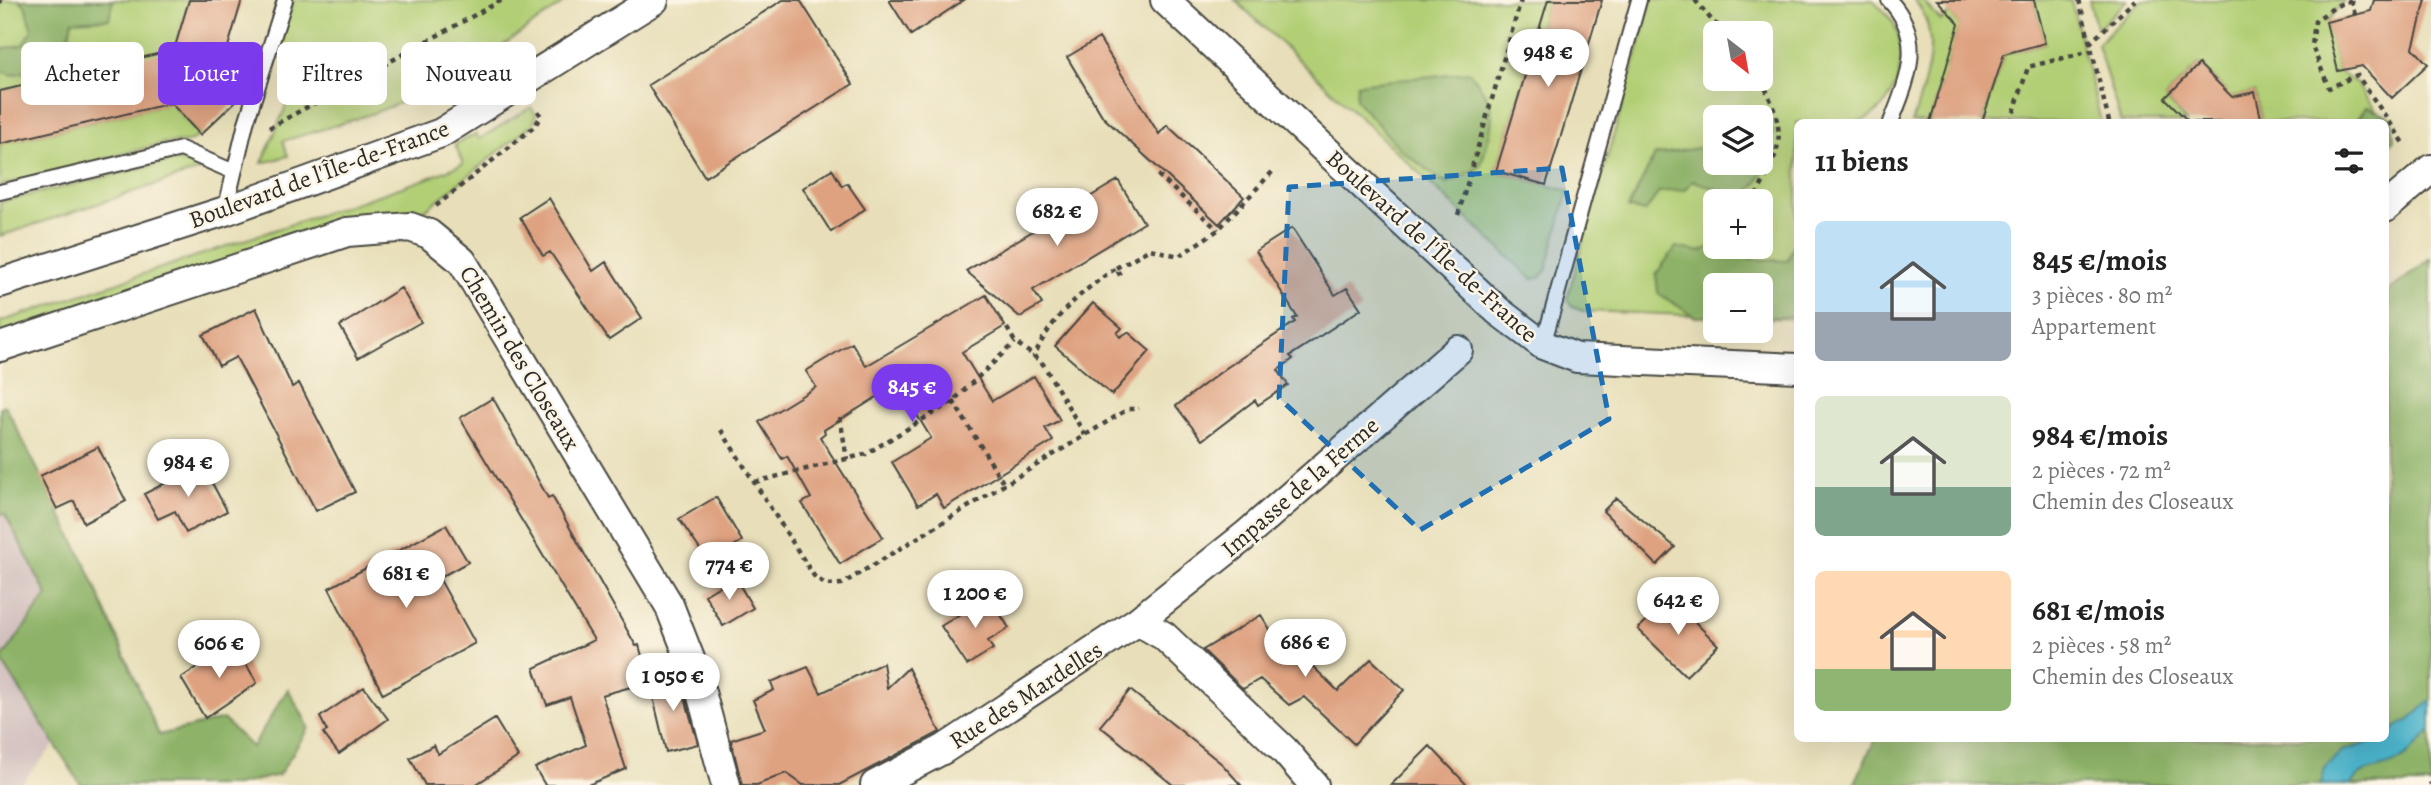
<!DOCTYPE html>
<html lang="fr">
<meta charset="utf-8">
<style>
:root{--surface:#fff;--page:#f2f2f2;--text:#222;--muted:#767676;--accent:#7c3aed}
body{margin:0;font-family:Alegreya,serif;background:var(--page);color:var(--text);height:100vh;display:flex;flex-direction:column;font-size:26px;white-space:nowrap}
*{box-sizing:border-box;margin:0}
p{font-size:23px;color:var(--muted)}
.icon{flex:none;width:38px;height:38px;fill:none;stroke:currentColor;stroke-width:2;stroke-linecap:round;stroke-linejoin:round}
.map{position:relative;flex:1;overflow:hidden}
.side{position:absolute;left:1794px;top:119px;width:595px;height:623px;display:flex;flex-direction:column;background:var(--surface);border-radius:10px;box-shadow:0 7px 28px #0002}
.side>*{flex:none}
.top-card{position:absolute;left:21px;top:42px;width:665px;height:63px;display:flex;gap:14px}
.needle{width:46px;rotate:149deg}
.tools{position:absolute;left:1703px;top:21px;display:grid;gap:14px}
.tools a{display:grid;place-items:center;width:70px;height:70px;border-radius:10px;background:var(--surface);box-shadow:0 7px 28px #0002;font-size:35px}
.price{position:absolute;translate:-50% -60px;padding:0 16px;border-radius:24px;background:#fff;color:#222;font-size:23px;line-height:46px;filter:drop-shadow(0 2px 4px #0008)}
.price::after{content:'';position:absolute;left:50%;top:42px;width:21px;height:16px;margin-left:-10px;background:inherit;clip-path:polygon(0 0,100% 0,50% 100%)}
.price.on{background:var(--accent);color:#fff}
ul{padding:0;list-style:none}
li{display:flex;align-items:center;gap:21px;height:175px;padding:0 21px}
li span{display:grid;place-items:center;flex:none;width:196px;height:140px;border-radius:10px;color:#555}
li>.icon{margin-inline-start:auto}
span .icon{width:84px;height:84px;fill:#fffc;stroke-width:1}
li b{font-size:30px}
h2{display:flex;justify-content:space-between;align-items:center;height:84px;padding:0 21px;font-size:30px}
.tag{padding:0 24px;border-radius:10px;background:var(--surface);box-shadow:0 7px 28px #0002;font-size:24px;line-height:63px}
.tag.on{background:var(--accent);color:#fff}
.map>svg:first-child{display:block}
.industrial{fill:#d1bfbe}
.green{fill:#b2cf76;stroke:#6e7d50;stroke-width:2;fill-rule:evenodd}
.forest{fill:#8db267;stroke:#5c6e49;stroke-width:2}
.water{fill:#4bb3ca;stroke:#3b6f7a;stroke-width:2}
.building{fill:#dea281}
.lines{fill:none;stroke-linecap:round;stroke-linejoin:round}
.lane-casing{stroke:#474640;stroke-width:18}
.street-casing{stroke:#474640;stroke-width:32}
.path{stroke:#474640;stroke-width:4.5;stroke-dasharray:5 5;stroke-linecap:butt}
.lane{stroke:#fff;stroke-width:14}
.street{stroke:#fff;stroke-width:28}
.marked{fill:#1f6fb2;fill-opacity:0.2;stroke:#1f6fb2;stroke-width:5;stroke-dasharray:14 9;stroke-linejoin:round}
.labels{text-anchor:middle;stroke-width:5;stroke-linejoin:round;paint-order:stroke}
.street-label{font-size:24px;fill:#2b2b2b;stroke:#fcf5e5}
</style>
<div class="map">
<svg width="2431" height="785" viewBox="0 0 2431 785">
<rect width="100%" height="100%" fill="#fcf5e5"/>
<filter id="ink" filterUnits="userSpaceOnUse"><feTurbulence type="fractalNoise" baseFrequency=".0143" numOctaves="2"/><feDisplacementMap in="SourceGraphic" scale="14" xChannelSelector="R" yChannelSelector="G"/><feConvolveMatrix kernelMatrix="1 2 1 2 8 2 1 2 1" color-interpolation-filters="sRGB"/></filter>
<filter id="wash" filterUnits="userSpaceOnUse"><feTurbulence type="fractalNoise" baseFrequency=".00686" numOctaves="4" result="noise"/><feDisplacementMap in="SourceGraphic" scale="28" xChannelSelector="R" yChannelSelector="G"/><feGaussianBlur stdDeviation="1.57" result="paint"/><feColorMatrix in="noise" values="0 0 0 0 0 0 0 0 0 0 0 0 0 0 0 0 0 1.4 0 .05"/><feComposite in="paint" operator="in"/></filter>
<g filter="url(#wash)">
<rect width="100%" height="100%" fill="#e8dfba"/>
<path class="industrial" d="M 0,514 L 4,514 L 47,595 L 1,660 L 55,744 L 20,785 L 0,785 Z"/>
<path class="green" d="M 0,0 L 189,0 L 173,54 L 0,91 Z
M 293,0 L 568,0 C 521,32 475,68 424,92 C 379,114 330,127 283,141 L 288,156 L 262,163 L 286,106 L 300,54 L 280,46 Z
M 1235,0 L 1548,0 L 1496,171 L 1568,191 L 1546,271 L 1539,278 L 1532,279 Z
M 1652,0 L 1873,0 C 1880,7 1890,16 1894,24 C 1911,59 1896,112 1857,122 C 1840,127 1815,122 1797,122 L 1797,319 L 1761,318 L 1760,285 L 1715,285 L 1715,316 L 1583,311 L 1572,307 L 1567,299 ZM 1715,33 L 1760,33 L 1760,79 L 1715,79 ZM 1715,117 L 1760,117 L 1760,163 L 1715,163 ZM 1715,201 L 1760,201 L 1760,247 L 1715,247 Z
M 1914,0 L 1922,0 L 1941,21 L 1950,13 L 1962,27 L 1957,32 L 1930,122 L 1912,122 C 1925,85 1944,33 1914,0 Z
M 2034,0 L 2071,0 L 2101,122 L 1982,122 L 2004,54 L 2045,43 Z
M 2089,0 L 2127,0 L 2100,27 L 2096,26 Z
M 2142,0 L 2344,0 L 2327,22 L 2338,71 L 2356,83 L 2384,122 L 2262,122 L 2255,92 L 2227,98 L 2226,91 L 2199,64 L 2165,98 L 2186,122 L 2121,122 L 2097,44 Z
M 174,102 L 175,108 L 200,135 L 188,142 L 164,143 L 0,186 L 0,144 Z
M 531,107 L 536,115 L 533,124 L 425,210 C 404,218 375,216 350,222 L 0,338 L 0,322 L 423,180 L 463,164 L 455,144 L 476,134 L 479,139 Z
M 177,160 L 197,166 L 200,170 L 0,236 L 0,202 Z"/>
<path class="forest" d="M 19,0 L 113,0 L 109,19 L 72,21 L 64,62 L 12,75 L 0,71 L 0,49 L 22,45 L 32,31 L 25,5 Z
M 1469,72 C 1502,109 1493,124 1480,167 L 1446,184 L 1401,150 L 1356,100 L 1357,84 Z
M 2366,107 L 2392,118 L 2394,140 L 2385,148 L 2385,122 L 2356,122 Z
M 1765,120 L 1773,131 C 1768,152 1763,200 1731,194 C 1718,191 1706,184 1693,181 L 1684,190 L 1659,192 L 1645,212 L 1628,208 L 1655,155 L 1698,148 L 1715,154 L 1715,163 L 1745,166 L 1747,163 L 1760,163 L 1761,130 Z
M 1797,238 L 1797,316 L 1761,318 L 1760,285 L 1715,285 L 1715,317 L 1695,317 L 1658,293 L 1656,274 L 1676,247 L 1701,252 L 1713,245 L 1751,259 L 1787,261 Z
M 2431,258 L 2431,785 L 1854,785 L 1875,739 L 2385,738 L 2385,294 Z
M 5,405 L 85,563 L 159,735 L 223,719 L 252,747 L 288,689 L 309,727 L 279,775 L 236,785 L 81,785 L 1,660 L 47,595 L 5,514 L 0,514 L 0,408 Z"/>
<path class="water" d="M 2431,700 L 2431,731 C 2420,743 2410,754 2396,762 C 2380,771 2361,766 2351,785 L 2321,785 L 2325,767 L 2342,751 L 2385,738 L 2385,734 L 2409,720 Z"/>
<g id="blocks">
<path class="building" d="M 189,0 L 242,0 L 218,80 L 237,100 L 200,135 L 171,103 L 0,144 L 0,91 L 174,50 Z
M 783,0 L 800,0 L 853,84 L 705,177 L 648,85 Z
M 889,0 L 964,0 L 911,35 Z
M 1548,0 L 1602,0 L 1546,185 L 1496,171 Z
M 1937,0 L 2034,0 L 2045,43 L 2004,54 L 1982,122 L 1930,122 L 1959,24 Z
M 2374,0 L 2426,0 L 2413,48 L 2428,64 L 2392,98 L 2362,66 L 2338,71 L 2326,22 L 2371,11 Z
M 1099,38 L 1159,134 L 1167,125 L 1244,197 L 1219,224 L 1103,117 L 1067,57 Z
M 2199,64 L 2232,97 L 2255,92 L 2262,122 L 2189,122 L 2165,98 Z
M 832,169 L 842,186 L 847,183 L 865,209 L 831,232 L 803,188 Z
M 1118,180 L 1144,223 L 1033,290 L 1042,304 L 1020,317 L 966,271 Z
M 549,198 L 593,271 L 606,262 L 642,318 L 609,340 L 550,252 L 543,256 L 520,217 Z
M 1292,228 L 1335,295 L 1347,288 L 1361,309 L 1290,356 L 1293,359 L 1278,370 L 1288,385 L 1258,405 L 1255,400 L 1202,440 L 1176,406 L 1226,368 L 1295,322 L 1293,319 L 1297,317 L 1256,251 Z
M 401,288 L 421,322 L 358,358 L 340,326 Z
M 986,295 L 1005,326 L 962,352 L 992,401 L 1034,376 L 1060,420 L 1045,428 L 1053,441 L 944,508 L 936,494 L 918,505 L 892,462 L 931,438 L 898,384 L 824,430 L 825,433 L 820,437 L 883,537 L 840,564 L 802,503 L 811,498 L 787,456 L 782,459 L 759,422 L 816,387 L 806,371 L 852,343 L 866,366 Z
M 1093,303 L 1122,328 L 1117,333 L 1120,337 L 1128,332 L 1150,351 L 1112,395 L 1055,346 Z
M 256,308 L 292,387 L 299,383 L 355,492 L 316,511 L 236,357 L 219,366 L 203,335 Z
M 493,398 L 548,498 L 552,496 L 636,646 L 639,645 L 649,682 L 602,695 L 626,769 L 588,785 L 545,785 L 535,768 L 586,745 L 570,697 L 547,705 L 534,668 L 594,640 L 460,418 Z
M 98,447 L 126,501 L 84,523 L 74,501 L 57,509 L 40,476 Z
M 202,464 L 227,511 L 186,533 L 175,511 L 158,519 L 144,494 Z
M 716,497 L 742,541 L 708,561 L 679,519 Z
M 1616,498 L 1675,547 L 1657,565 L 1603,511 Z
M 446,525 L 468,562 L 439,578 L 475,643 L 383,694 L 329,588 Z
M 735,577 L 753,608 L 723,626 L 705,595 Z
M 989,596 L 1009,628 L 988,641 L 993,649 L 967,665 L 941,626 Z
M 1670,597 L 1718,645 L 1686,676 L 1638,629 Z
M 1261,615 L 1289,660 L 1299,653 L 1338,691 L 1371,659 L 1404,690 L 1354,744 L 1304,697 L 1289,705 L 1260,679 L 1243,689 L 1203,650 Z
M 234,643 L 257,683 L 205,718 L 181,678 Z
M 883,663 L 887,688 L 908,668 L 940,732 L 839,785 L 803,785 L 786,773 L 757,785 L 742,785 L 731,740 L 765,729 L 753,700 L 774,690 L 771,682 L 808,667 L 821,693 Z
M 678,673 L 698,744 L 666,752 L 649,680 Z
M 364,687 L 388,719 L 339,754 L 323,733 L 327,731 L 320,717 Z
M 1130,690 L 1222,764 L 1241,785 L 1173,785 L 1100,726 Z
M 495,719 L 518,757 L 475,785 L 425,785 L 410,758 L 434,745 L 438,754 Z
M 1430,746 L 1467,785 L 1391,785 Z"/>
</g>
</g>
<g filter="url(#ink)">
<use href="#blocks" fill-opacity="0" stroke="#474640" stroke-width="2"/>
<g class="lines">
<g class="lane-casing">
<path id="lane" d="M 1889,0 C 1926,39 1908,79 1891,122
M 0,192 L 181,149 L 234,172
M 225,211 L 246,123 L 285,0
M 1543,345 L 1639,0"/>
</g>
<g class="street-casing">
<path id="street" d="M 1165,0 L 1498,311 L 1543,345 L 1577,358 L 1797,368
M 2385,208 L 2431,169
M 0,283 L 225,211 L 441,133 L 654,0
M 0,347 L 347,232 L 410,227 L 429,234 L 462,261 L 669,605 L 696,674 L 726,785
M 1138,621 L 1164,636 L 1284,750 L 1314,785
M 875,785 L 944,749 L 1138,621 L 1246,535 L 1458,350"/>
</g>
<path class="path" d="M 1695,0 L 1714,23 L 1732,33
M 2079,0 L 2090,43
M 2351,0 L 2336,6 L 2315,21 L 2312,46 L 2329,88 L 2357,75 L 2404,143
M 2351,0 L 2355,15
M 0,3 L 1,0
M 2011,122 L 2028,67 L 2091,51
M 2109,122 L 2090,43 L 2135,0
M 269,128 L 502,0
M 1158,175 L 1218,230
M 1756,196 C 1785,142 1786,133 1760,76
M 436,206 L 534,127 L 541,116 L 536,108
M 1458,215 L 1521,0
M 1116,268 L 1150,249 L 1179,256 L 1218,230 L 1274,170
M 1007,328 L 1015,342 L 1034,356
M 953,401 L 1004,484
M 840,417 L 847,459
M 721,430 L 814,576 L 826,585 L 842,584 L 1128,409 L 1139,409
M 1085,435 L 1043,364 L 1034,356 C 1053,315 1080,293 1116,268 L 1121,277
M 755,482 L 866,454 L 953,401 L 1015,342
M 2430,785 L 2431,783"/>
<use href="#lane" class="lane"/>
<use href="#street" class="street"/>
</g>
</g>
<path class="marked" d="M 1562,168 L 1609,419 L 1420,530 L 1279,398 L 1289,187 Z"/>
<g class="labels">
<g class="street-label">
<text transform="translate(319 174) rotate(-20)" y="8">Boulevard de l'Île-de-France</text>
<text transform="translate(1432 246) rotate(42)" y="8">Boulevard de l'Île-de-France</text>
<text transform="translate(520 358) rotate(59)" y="8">Chemin des Closeaux</text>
<text transform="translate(1300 487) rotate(-41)" y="8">Impasse de la Ferme</text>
<text transform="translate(1026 695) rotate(-33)" y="8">Rue des Mardelles</text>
</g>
</g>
</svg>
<div class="tools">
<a><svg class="needle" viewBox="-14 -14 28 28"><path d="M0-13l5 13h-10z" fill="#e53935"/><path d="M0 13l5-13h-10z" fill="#767676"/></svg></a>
<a><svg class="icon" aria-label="layers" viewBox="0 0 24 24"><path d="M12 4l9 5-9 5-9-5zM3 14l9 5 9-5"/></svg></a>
<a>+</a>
<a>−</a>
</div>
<b class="price" style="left:1548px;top:89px">948 €</b>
<b class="price" style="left:1057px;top:248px">682 €</b>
<b class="price on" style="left:912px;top:424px">845 €</b>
<b class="price" style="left:188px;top:499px">984 €</b>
<b class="price" style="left:729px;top:602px">774 €</b>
<b class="price" style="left:406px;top:610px">681 €</b>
<b class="price" style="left:975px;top:630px">1 200 €</b>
<b class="price" style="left:1678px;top:637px">642 €</b>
<b class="price" style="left:1305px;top:679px">686 €</b>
<b class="price" style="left:219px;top:680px">606 €</b>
<b class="price" style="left:673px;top:713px">1 050 €</b>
<div class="top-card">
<a class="tag">Acheter</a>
<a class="tag on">Louer</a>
<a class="tag">Filtres</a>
<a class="tag">Nouveau</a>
</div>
<section class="side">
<h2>11 biens<svg class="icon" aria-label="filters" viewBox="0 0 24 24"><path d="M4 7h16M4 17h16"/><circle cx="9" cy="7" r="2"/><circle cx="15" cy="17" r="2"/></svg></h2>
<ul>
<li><span style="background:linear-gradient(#bfe0f5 65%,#9aa5b1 0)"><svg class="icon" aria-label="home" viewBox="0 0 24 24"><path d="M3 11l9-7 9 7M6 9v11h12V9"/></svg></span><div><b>845 €/mois</b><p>3 pièces · 80 m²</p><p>Appartement</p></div></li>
<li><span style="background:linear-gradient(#dfe7d0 65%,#7fa58c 0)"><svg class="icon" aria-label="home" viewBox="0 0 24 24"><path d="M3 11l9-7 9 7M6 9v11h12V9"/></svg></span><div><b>984 €/mois</b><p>2 pièces · 72 m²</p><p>Chemin des Closeaux</p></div></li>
<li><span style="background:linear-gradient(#ffd9b3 70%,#8fb573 0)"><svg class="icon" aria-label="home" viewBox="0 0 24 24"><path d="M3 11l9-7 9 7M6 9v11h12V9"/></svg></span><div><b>681 €/mois</b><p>2 pièces · 58 m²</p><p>Chemin des Closeaux</p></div></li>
</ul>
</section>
</div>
